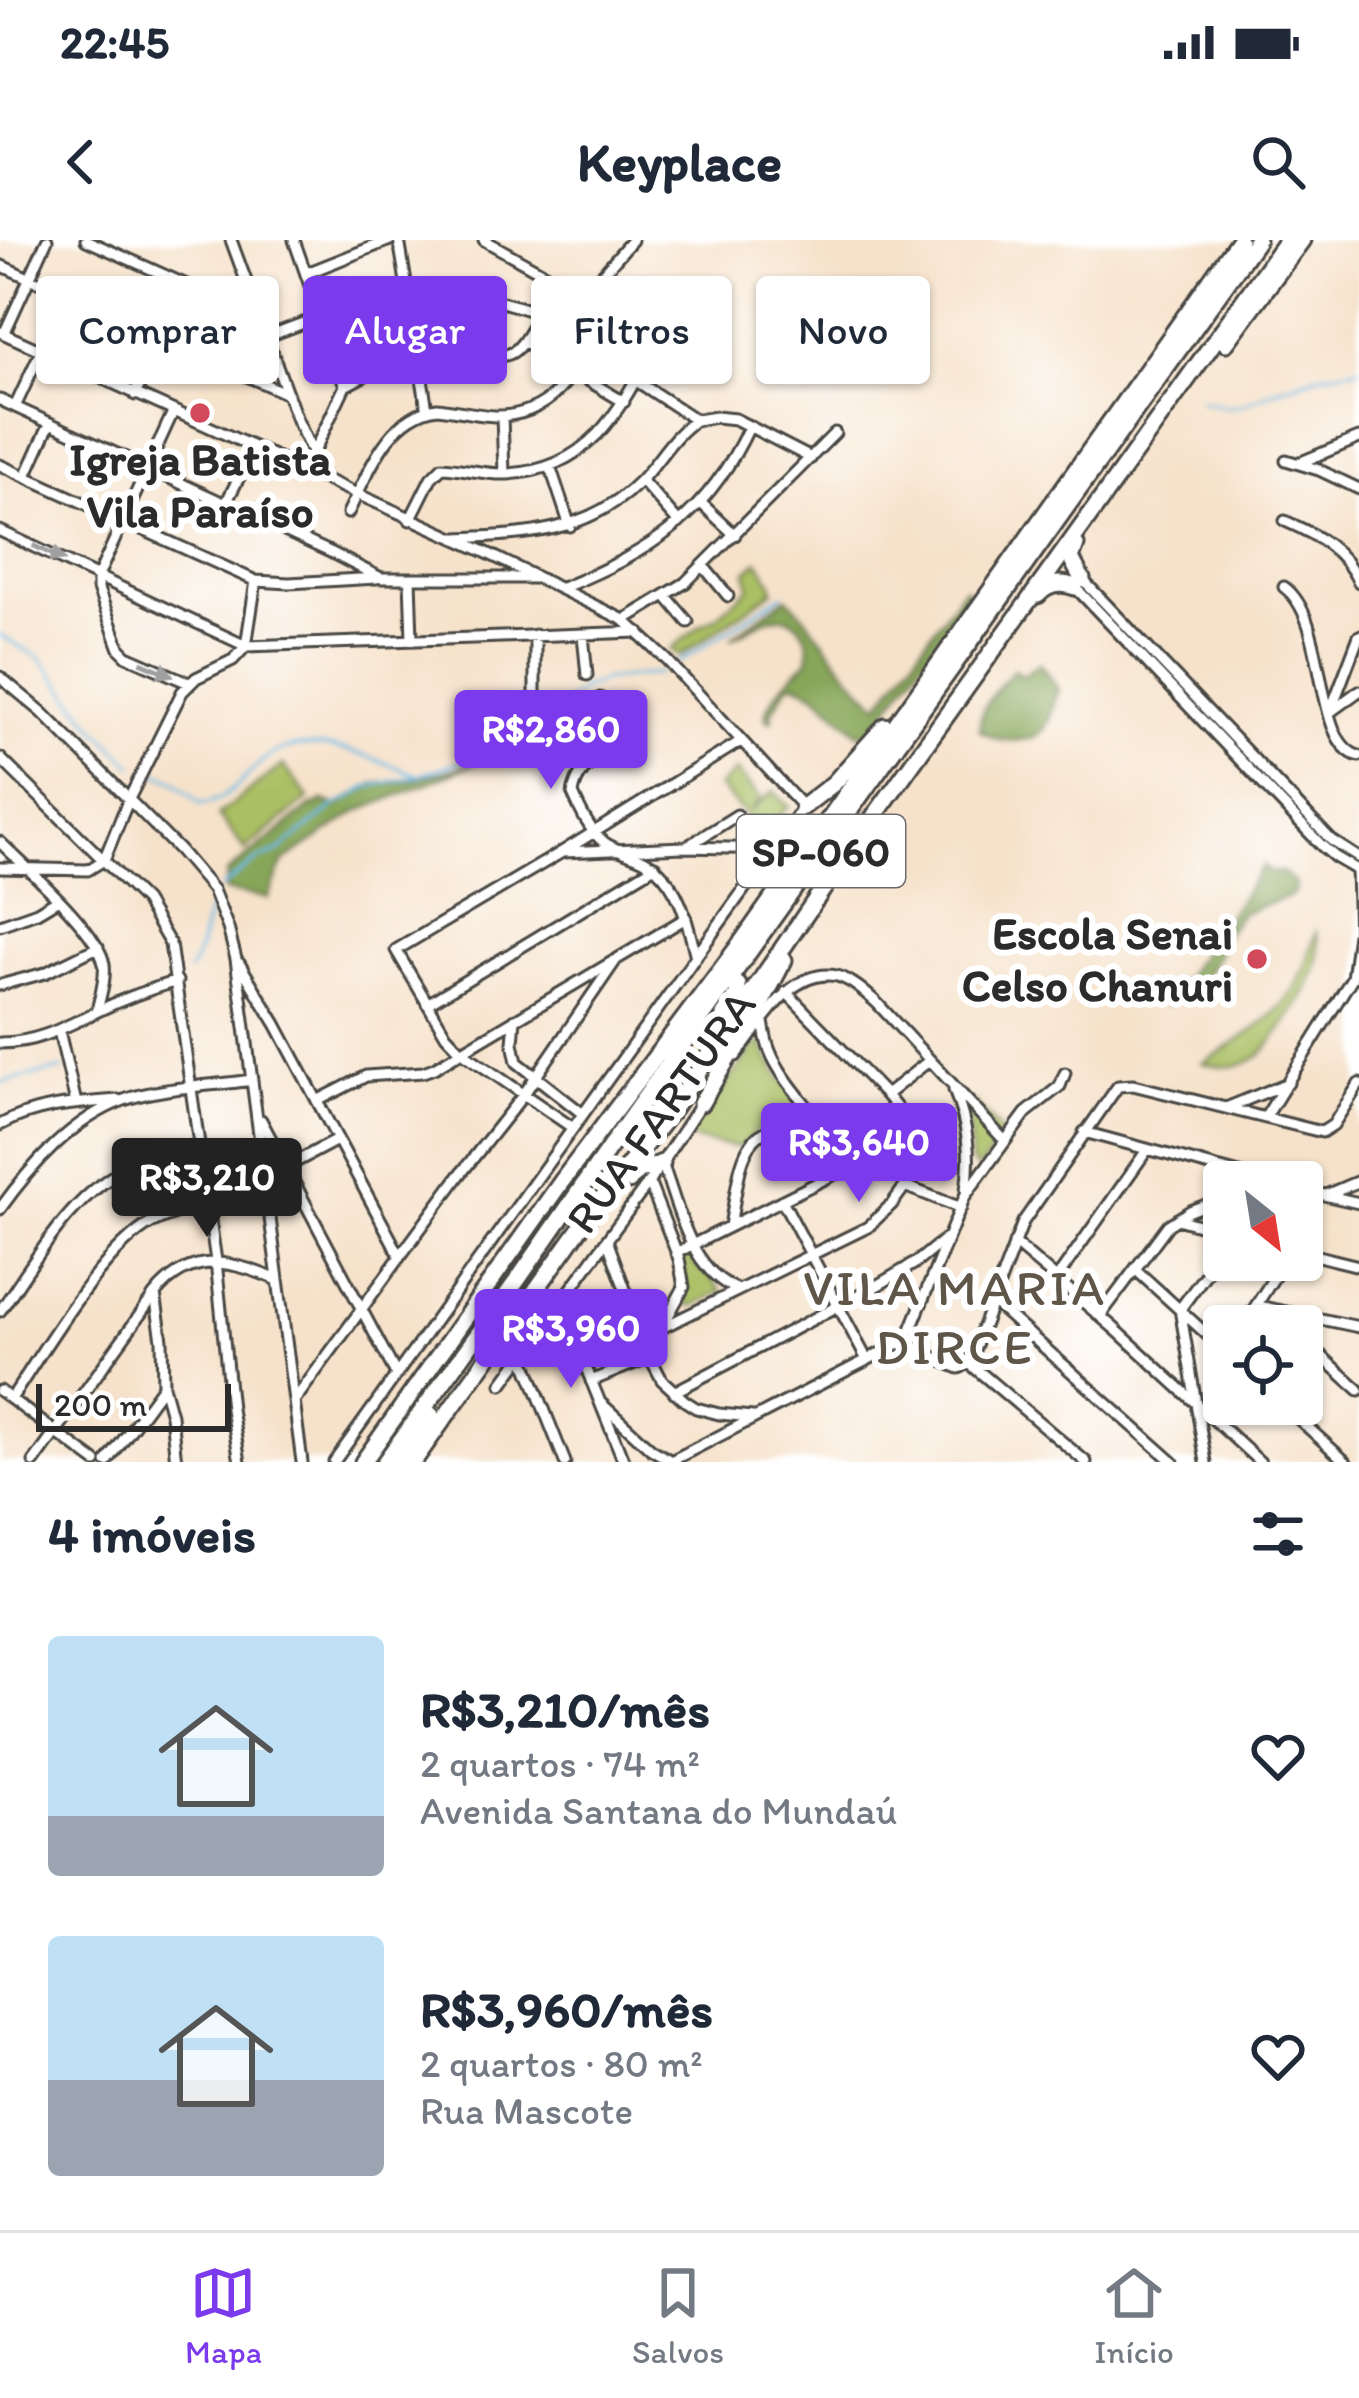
<!DOCTYPE html>
<html lang="pt">
<meta charset="utf-8">
<style>
:root{--surface:#fff;--page:#f6f6f7;--text:#1f2937;--muted:#747a83;--line:#e0e1e3;--accent:#7c3aed}
body{margin:0;font-family:Itim,sans-serif;background:var(--page);color:var(--text);height:100vh;display:flex;flex-direction:column;font-size:45px;white-space:nowrap}
*{box-sizing:border-box;margin:0}
p{font-size:39px;color:var(--muted)}
.icon{flex:none;width:66px;height:66px;fill:none;stroke:currentColor;stroke-width:2;stroke-linecap:round;stroke-linejoin:round}
.map{position:relative;height:1222px;overflow:hidden}
.sheet{display:flex;flex-direction:column;background:var(--surface);flex:1}
.sheet>*{flex:none}
.banner{position:absolute;left:36px;top:36px;width:1287px;height:108px;display:flex;gap:24px}
.needle{width:78px;rotate:150deg}
.controls{position:absolute;left:1203px;top:921px;display:grid;gap:24px}
.controls a{display:grid;place-items:center;width:120px;height:120px;border-radius:12px;background:var(--surface);box-shadow:0 3px 9px #0004;font-size:60px}
.scale{position:absolute;left:36px;bottom:30px;width:195px;box-sizing:border-box;padding-left:12px;border:6px solid #2b2b2b;border-top:0;font-size:33px;line-height:42px;white-space:nowrap;color:#2b2b2b;-webkit-text-stroke:9px #fff;paint-order:stroke}
.price{position:absolute;translate:-50% -102px;padding:0 27px;border-radius:12px;background:var(--accent);color:#fff;font-size:39px;line-height:78px;filter:drop-shadow(0 3px 6px #0008)}
.price::after{content:'';position:absolute;left:50%;top:72px;width:36px;height:27px;margin-left:-18px;background:inherit;clip-path:polygon(0 0,100% 0,50% 100%)}
.price.selected{background:#222;color:#fff}
ul{padding:0;list-style:none}
li{display:flex;align-items:center;gap:36px;height:300px;padding:0 48px}
li span{display:grid;place-items:center;flex:none;width:336px;height:240px;border-radius:12px;color:#555}
li>.icon{margin-inline-start:auto}
span .icon{width:144px;height:144px;fill:#fffc;stroke-width:1}
li b{font-size:51px}
h2{display:flex;justify-content:space-between;align-items:center;height:144px;padding:0 48px;font-size:51px}
.pill{padding:0 42px;border-radius:12px;background:var(--surface);box-shadow:0 3px 9px #0004;font-size:42px;line-height:108px}
.pill.selected{background:var(--accent);color:#fff}
.status{display:flex;justify-content:space-between;align-items:center;height:84px;padding:0 60px;background:var(--surface);direction:ltr}
.status svg{height:33px;fill:currentColor}
header{display:flex;justify-content:space-between;align-items:center;height:156px;padding:0 48px;background:var(--surface);font-size:54px;font-weight:800}
.dock{display:flex;justify-content:space-around;align-items:center;height:168px;border-top:3px solid var(--line);background:var(--surface);font-size:33px;color:var(--muted)}
.dock a{display:grid;justify-items:center;gap:6px}
.dock .selected{color:var(--accent)}
.map>svg:first-child{display:block}
.green{fill:#aabf63;stroke:#6a7547;stroke-width:3}
.forest{fill:#87a659;stroke:#596842;stroke-width:3}
.lines{fill:none;stroke-linecap:round;stroke-linejoin:round}
.stream{stroke:#6bbbe6;stroke-width:3}
.minor-casing{stroke:#494643;stroke-width:15}
.highway-casing{stroke:#494643;stroke-width:21}
.minor{stroke:#fff;stroke-width:9}
.highway{stroke:#fff;stroke-width:15}
.oneway{fill:#a0a0a0}
.poi-dot{fill:#d1495b;stroke:#fff;stroke-width:4.5}
.labels{text-anchor:middle;stroke-width:12;stroke-linejoin:round;paint-order:stroke}
.shield{fill:#fff;stroke:#6b6b6b;stroke-width:3}
.shield-label{font-size:42px;font-weight:bold;fill:#2b2b2b}
.poi-label{font-size:45px;font-weight:bold;fill:#2b2b2b;stroke:#fff}
.street-label{font-size:45px;fill:#2b2b2b;stroke:#fff}
.quarter-label{font-size:51px;letter-spacing:3px;fill:#5f5548;stroke:#fff}
</style>
<div class="status"><b>22:45</b><svg viewBox="0 0 49 12"><path d="M0 12V9h3v3zM5 12V6h3v6zM10 12V3h3v9zM15 12V0h3v12zM26 1h20v11H26zM47 4h2v5h-2z"/></svg></div>
<header><svg class="icon" aria-label="back" viewBox="0 0 24 24"><path d="M15 5l-7 7 7 7"/></svg>Keyplace<svg class="icon" aria-label="search" viewBox="0 0 24 24"><circle cx="10" cy="10" r="6"/><path d="M15 15l6 6"/></svg></header>
<div class="map">
<svg width="1359" height="1222" viewBox="0 0 1359 1222">
<rect width="100%" height="100%" fill="#fff"/>
<filter id="ink" filterUnits="userSpaceOnUse"><feTurbulence type="fractalNoise" baseFrequency=".00833" numOctaves="2"/><feDisplacementMap in="SourceGraphic" scale="24" xChannelSelector="R" yChannelSelector="G"/><feConvolveMatrix kernelMatrix="1 2 1 2 8 2 1 2 1" color-interpolation-filters="sRGB"/></filter>
<filter id="wash" filterUnits="userSpaceOnUse"><feTurbulence type="fractalNoise" baseFrequency=".004" numOctaves="4" result="noise"/><feDisplacementMap in="SourceGraphic" scale="48" xChannelSelector="R" yChannelSelector="G"/><feGaussianBlur stdDeviation="2.7" result="paint"/><feColorMatrix in="noise" values="0 0 0 0 0 0 0 0 0 0 0 0 0 0 0 0 0 1.4 0 .05"/><feComposite in="paint" operator="in"/></filter>
<g filter="url(#wash)">
<rect width="100%" height="100%" fill="#f6e2ca"/>
<path class="green" d="M 758,321 L 771,340 L 774,350 L 680,416 L 671,409 L 701,385 L 716,377 L 750,347 L 746,332 Z
M 283,525 L 309,558 L 245,610 L 218,575 Z
M 736,531 L 761,559 L 750,571 L 774,551 L 789,567 L 761,592 L 719,547 Z
M 1316,692 C 1327,725 1301,762 1282,788 C 1275,797 1268,810 1258,817 C 1240,829 1223,828 1203,823 C 1235,802 1275,781 1295,748 C 1305,731 1310,711 1316,692 Z
M 760,800 L 776,832 L 804,865 L 806,873 C 778,877 758,884 740,908 L 685,898 Z
M 974,862 L 1003,894 L 979,930 L 971,923 L 968,873 Z
M 691,1011 L 695,1026 L 708,1035 L 722,1051 L 693,1066 L 685,1064 C 687,1046 684,1033 683,1015 Z"/>
<path class="forest" d="M 967,348 L 969,354 L 880,480 L 869,492 L 860,494 L 814,452 L 793,443 C 782,448 780,463 771,472 L 772,478 L 770,481 L 766,477 C 769,455 792,436 808,420 C 810,405 808,393 796,383 C 773,365 751,391 731,398 L 787,357 C 820,390 843,436 880,464 L 963,349 Z
M 1039,423 L 1058,448 C 1048,480 1050,503 1009,500 C 997,499 990,497 980,490 C 978,465 999,447 1014,429 L 1022,436 Z
M 474,524 L 357,572 L 284,621 L 268,658 L 225,651 L 227,633 L 310,567 L 324,561 L 336,566 L 373,544 L 412,540 Z
M 1263,626 L 1268,632 L 1283,633 L 1296,645 L 1293,655 L 1241,673 L 1224,697 L 1220,711 L 1205,736 L 1164,767 Z"/>
<g class="lines">
<path class="stream" d="M 1200,160 L 1228,167 L 1241,165 L 1273,151 L 1322,134 L 1359,128
M 0,395 L 40,418 L 95,487 L 133,526
M 679,422 L 783,354
M 150,530 L 174,540 L 201,564 C 226,562 243,540 260,523 C 301,485 375,519 419,536 L 515,501 L 585,447 L 605,440 L 660,433
M 221,648 L 257,620 L 276,613 L 336,565 L 351,558 L 367,547 L 418,536
M 189,731 C 202,713 202,685 212,664
M 0,843 L 63,829"/>
</g>
</g>
<g filter="url(#ink)">
<g class="lines">
<g class="minor-casing">
<path id="minor" d="M 86,0 L 256,76
M 231,0 L 297,180 L 324,238
M 294,0 L 345,146 L 312,216
M 399,0 L 427,169
M 0,25 L 287,154
M 307,33 L 390,0
M 583,56 L 632,0
M 326,88 C 408,48 451,43 538,73
M 0,92 L 483,311 L 624,380 L 667,420 L 803,567 L 334,1222
M 4,94 L 47,0
M 266,97 L 322,76
M 524,102 L 624,162
M 635,140 L 696,180 L 716,177 L 735,179 L 811,218
M 345,146 C 369,134 394,117 421,112 C 447,107 495,124 513,112 C 530,101 545,59 555,40
M 135,155 L 186,45
M 0,160 L 330,312 L 381,338 L 537,338
M 15,167 L 41,111
M 173,172 L 98,336 L 98,349 L 120,409 L 127,416 L 189,443
M 502,176 L 504,234
M 1286,220 L 1319,230 L 1359,249
M 1299,223 L 1359,198
M 0,225 L 256,341 L 289,343 L 377,338
M 550,226 L 570,286
M 26,236 L 50,183
M 641,240 L 679,283
M 226,263 L 254,208
M 701,263 L 735,295
M 348,273 C 368,234 388,175 437,168 C 457,170 476,175 495,176 C 561,177 580,120 608,71
M 410,280 L 431,238 L 442,227 C 464,228 485,235 507,234 C 593,230 622,166 657,100 L 656,96 L 484,0
M 1285,281 C 1317,295 1343,309 1359,342
M 0,291 L 246,406 L 639,392
M 455,298 C 523,295 587,294 639,242 C 659,222 672,195 696,180
M 704,327 L 728,356
M 410,339 L 412,399
M 1082,339 L 1331,600 L 1359,618
M 1075,347 L 1322,606 L 1335,617 L 1359,631
M 1284,347 C 1330,380 1312,504 1359,516
M 562,348 C 650,312 708,276 749,187
M 666,356 L 688,382
M 624,380 L 685,343 L 835,193
M 535,395 L 535,459 L 539,462
M 583,395 L 587,435
M 246,406 L 256,341
M 0,437 L 42,472 L 179,610 L 213,650 L 228,688 L 236,719 L 302,1222
M 600,458 L 619,497 C 602,518 577,525 573,554 C 580,570 590,592 605,603 C 622,614 642,615 657,629 C 682,652 688,686 696,717
M 1330,472 L 1359,396
M 1330,472 L 1359,451
M 0,518 L 145,661 L 170,704 L 216,1021 L 231,1169 L 240,1222
M 0,602 C 27,629 98,690 104,724 C 106,740 100,756 97,771
M 686,607 L 737,575
M 563,612 L 684,607 L 773,609
M 104,620 L 128,561 L 182,452 L 196,438 L 233,420 L 246,406
M 0,628 L 88,630 L 104,620
M 1357,630 L 1359,697
M 0,685 L 37,672 L 57,660
M 239,723 L 276,784 L 400,1016
M 0,745 L 45,733 L 98,707
M 427,764 L 655,626
M 515,779 L 513,803 L 517,822 L 583,874
M 59,791 L 76,863
M 0,803 C 37,803 65,787 98,771 C 123,759 150,749 177,741
M 736,816 C 760,786 790,727 837,736 C 852,740 866,753 877,763 L 1005,901
M 954,850 C 967,884 972,913 966,950
M 886,855 L 930,820
M 317,861 L 366,836 L 423,832 L 434,828 L 686,678
M 1226,868 L 1288,843
M 1265,878 L 1352,738 L 1358,694
M 261,880 L 396,1134
M 0,885 C 36,865 77,863 118,860
M 573,888 L 462,812 L 446,795 L 396,710 L 562,612 L 741,501
M 1084,892 L 1269,942
M 843,905 L 900,872
M 662,923 C 679,968 689,1030 738,1050
M 263,929 L 279,924 L 286,927 L 337,900
M 649,942 L 679,1019 L 684,1047 L 662,1087
M 905,946 L 961,968
M 1302,950 L 1359,963
M 1326,955 L 1359,941
M 782,960 L 867,1120
M 0,969 C 31,926 72,879 124,860 C 160,847 214,846 252,840
M 1177,979 L 1224,992
M 730,986 C 743,915 738,874 827,889
M 607,1000 L 650,1117 L 662,1140 L 685,1161 L 696,1168 L 719,1174 L 753,1177
M 1014,1003 L 1114,1088 L 1260,1222
M 1302,1012 L 1359,1026
M 676,1013 L 839,932 L 851,919 L 850,911 C 826,890 781,840 770,811 C 766,802 765,792 763,782
M 1135,1029 L 1224,1110
M 1057,1038 L 1147,910
M 155,1054 L 162,1100 L 163,1146 L 171,1175 L 176,1222
M 993,1062 L 1173,1222
M 560,1063 L 624,1222
M 1263,1067 L 1359,1087
M 0,1071 C 37,1018 73,951 135,924 C 155,915 178,912 200,907
M 1267,1071 L 1287,1086
M 1100,1076 L 1168,985 L 1190,971 L 1224,958
M 1243,1086 L 1285,1020
M 643,1097 L 868,987 L 892,964 L 905,946 L 911,907 L 906,888 L 900,872 L 886,855 L 786,752
M 1302,1098 L 1359,1150
M 902,1104 L 911,1089 L 965,956 L 1026,873 L 1060,846 L 1065,833
M 523,1116 L 565,1222
M 969,1123 L 1023,982 L 1118,846 L 1133,845 L 1322,892 L 1333,885 L 1359,844
M 969,1123 L 1086,1222
M 591,1141 L 650,1117
M 502,1144 L 649,942 L 701,863
M 0,1151 L 96,1222
M 674,1152 L 878,1045 L 917,1022 L 945,999
M 11,1159 C 44,1110 102,1009 153,982 C 170,973 189,970 207,966
M 295,1160 L 459,936 L 524,854 L 616,720
M 602,1164 L 651,1209 L 671,1221
M 1282,1164 L 1346,1222
M 34,1222 L 155,1054 C 192,1009 231,1021 278,1040
M 107,1222 L 163,1146
M 669,1222 L 900,1103 L 959,1128 L 969,1123
M 1206,1222 L 1180,1069 L 1224,1009"/>
</g>
<g class="highway-casing">
<path id="highway" d="M 1226,103 L 1302,0
M 1076,305 L 1071,318 L 1082,339
M 1038,355 C 1048,343 1061,342 1075,347
M 803,567 L 834,543 L 885,486
M 724,775 L 737,756 L 738,745
M 701,863 L 763,760 L 784,720
M 629,941 L 641,928 L 648,929 L 662,923
M 363,1222 L 562,941 L 741,703 L 1239,0
M 385,1222 L 519,1038 L 621,891 L 1257,0
M 399,1222 L 431,1175
M 413,1222 L 588,977 L 670,873 L 838,627 L 1287,0"/>
</g>
<use href="#minor" class="minor"/>
<use href="#highway" class="highway"/>
</g>
<defs><path id="oneway-solid" d="M-6-.8H1V-3.2L6.5 0L1 3.2V.8H-6Z" transform="scale(3)"/></defs>
<g class="oneway">
<use href="#oneway-solid" transform="translate(49 313) rotate(25)"/>
<use href="#oneway-solid" transform="translate(157 429) rotate(23)"/>
</g>
</g>
<g class="poi-dot">
<circle cx="200" cy="173" r="12"/>
<circle cx="1257" cy="719" r="12"/>
</g>
<g class="labels">
<rect class="shield" x="737" y="575" width="168" height="72" rx="9"/>
<g class="shield-label">
<text x="821" y="626">SP-060</text>
</g>
<g class="poi-label">
<text x="200" y="235">Igreja Batista<tspan x="200" dy="52">Vila Paraíso</tspan></text>
<text x="1233" y="709" text-anchor="end">Escola Senai<tspan x="1233" dy="52">Celso Chanuri</tspan></text>
</g>
<g class="street-label">
<text transform="translate(660 871) rotate(-54)" y="16">RUA FARTURA</text>
</g>
<g class="quarter-label">
<text x="955" y="1065">VILA MARIA<tspan x="955" dy="59">DIRCE</tspan></text>
</g>
</g>
</svg>
<div class="controls">
<a><svg class="needle" viewBox="-14 -14 28 28"><path d="M0-13l5 13h-10z" fill="#e53935"/><path d="M0 13l5-13h-10z" fill="#747a83"/></svg></a>
<a><svg class="icon" aria-label="locate" viewBox="0 0 24 24"><circle cx="12" cy="12" r="6"/><path d="M12 2v4M12 18v4M2 12h4M18 12h4"/></svg></a>
</div>
<div class="scale">200 m</div>
<b class="price" style="left:551px;top:552px">R$2,860</b>
<b class="price" style="left:859px;top:965px">R$3,640</b>
<b class="price selected" style="left:207px;top:1000px">R$3,210</b>
<b class="price" style="left:571px;top:1151px">R$3,960</b>
<div class="banner">
<a class="pill">Comprar</a>
<a class="pill selected">Alugar</a>
<a class="pill">Filtros</a>
<a class="pill">Novo</a>
</div>
</div>
<section class="sheet">
<h2>4 imóveis<svg class="icon" aria-label="filters" viewBox="0 0 24 24"><path d="M4 7h16M4 17h16"/><circle cx="9" cy="7" r="2"/><circle cx="15" cy="17" r="2"/></svg></h2>
<ul>
<li><span style="background:linear-gradient(#bfe0f5 75%,#9aa5b1 0)"><svg class="icon" aria-label="home" viewBox="0 0 24 24"><path d="M3 11l9-7 9 7M6 9v11h12V9"/></svg></span><div><b>R$3,210/mês</b><p>2 quartos · 74 m²</p><p>Avenida Santana do Mundaú</p></div><svg class="icon" aria-label="heart" viewBox="0 0 24 24"><path d="M12 20l-8-8c-3-5 5-10 8-4 3-6 11-1 8 4z"/></svg></li>
<li><span style="background:linear-gradient(#bfe0f5 60%,#9aa5b1 0)"><svg class="icon" aria-label="home" viewBox="0 0 24 24"><path d="M3 11l9-7 9 7M6 9v11h12V9"/></svg></span><div><b>R$3,960/mês</b><p>2 quartos · 80 m²</p><p>Rua Mascote</p></div><svg class="icon" aria-label="heart" viewBox="0 0 24 24"><path d="M12 20l-8-8c-3-5 5-10 8-4 3-6 11-1 8 4z"/></svg></li>
</ul>
</section>
<nav class="dock">
<a class="selected"><svg class="icon" aria-label="map" viewBox="0 0 24 24"><path d="M3 6l6-2 6 2 6-2v14l-6 2-6-2-6 2zM9 4v14M15 6v14"/></svg>Mapa</a>
<a><svg class="icon" aria-label="saved" viewBox="0 0 24 24"><path d="M7 4h10v16l-5-4-5 4z"/></svg>Salvos</a>
<a><svg class="icon" aria-label="home" viewBox="0 0 24 24"><path d="M3 11l9-7 9 7M6 9v11h12V9"/></svg>Início</a>
</nav>
